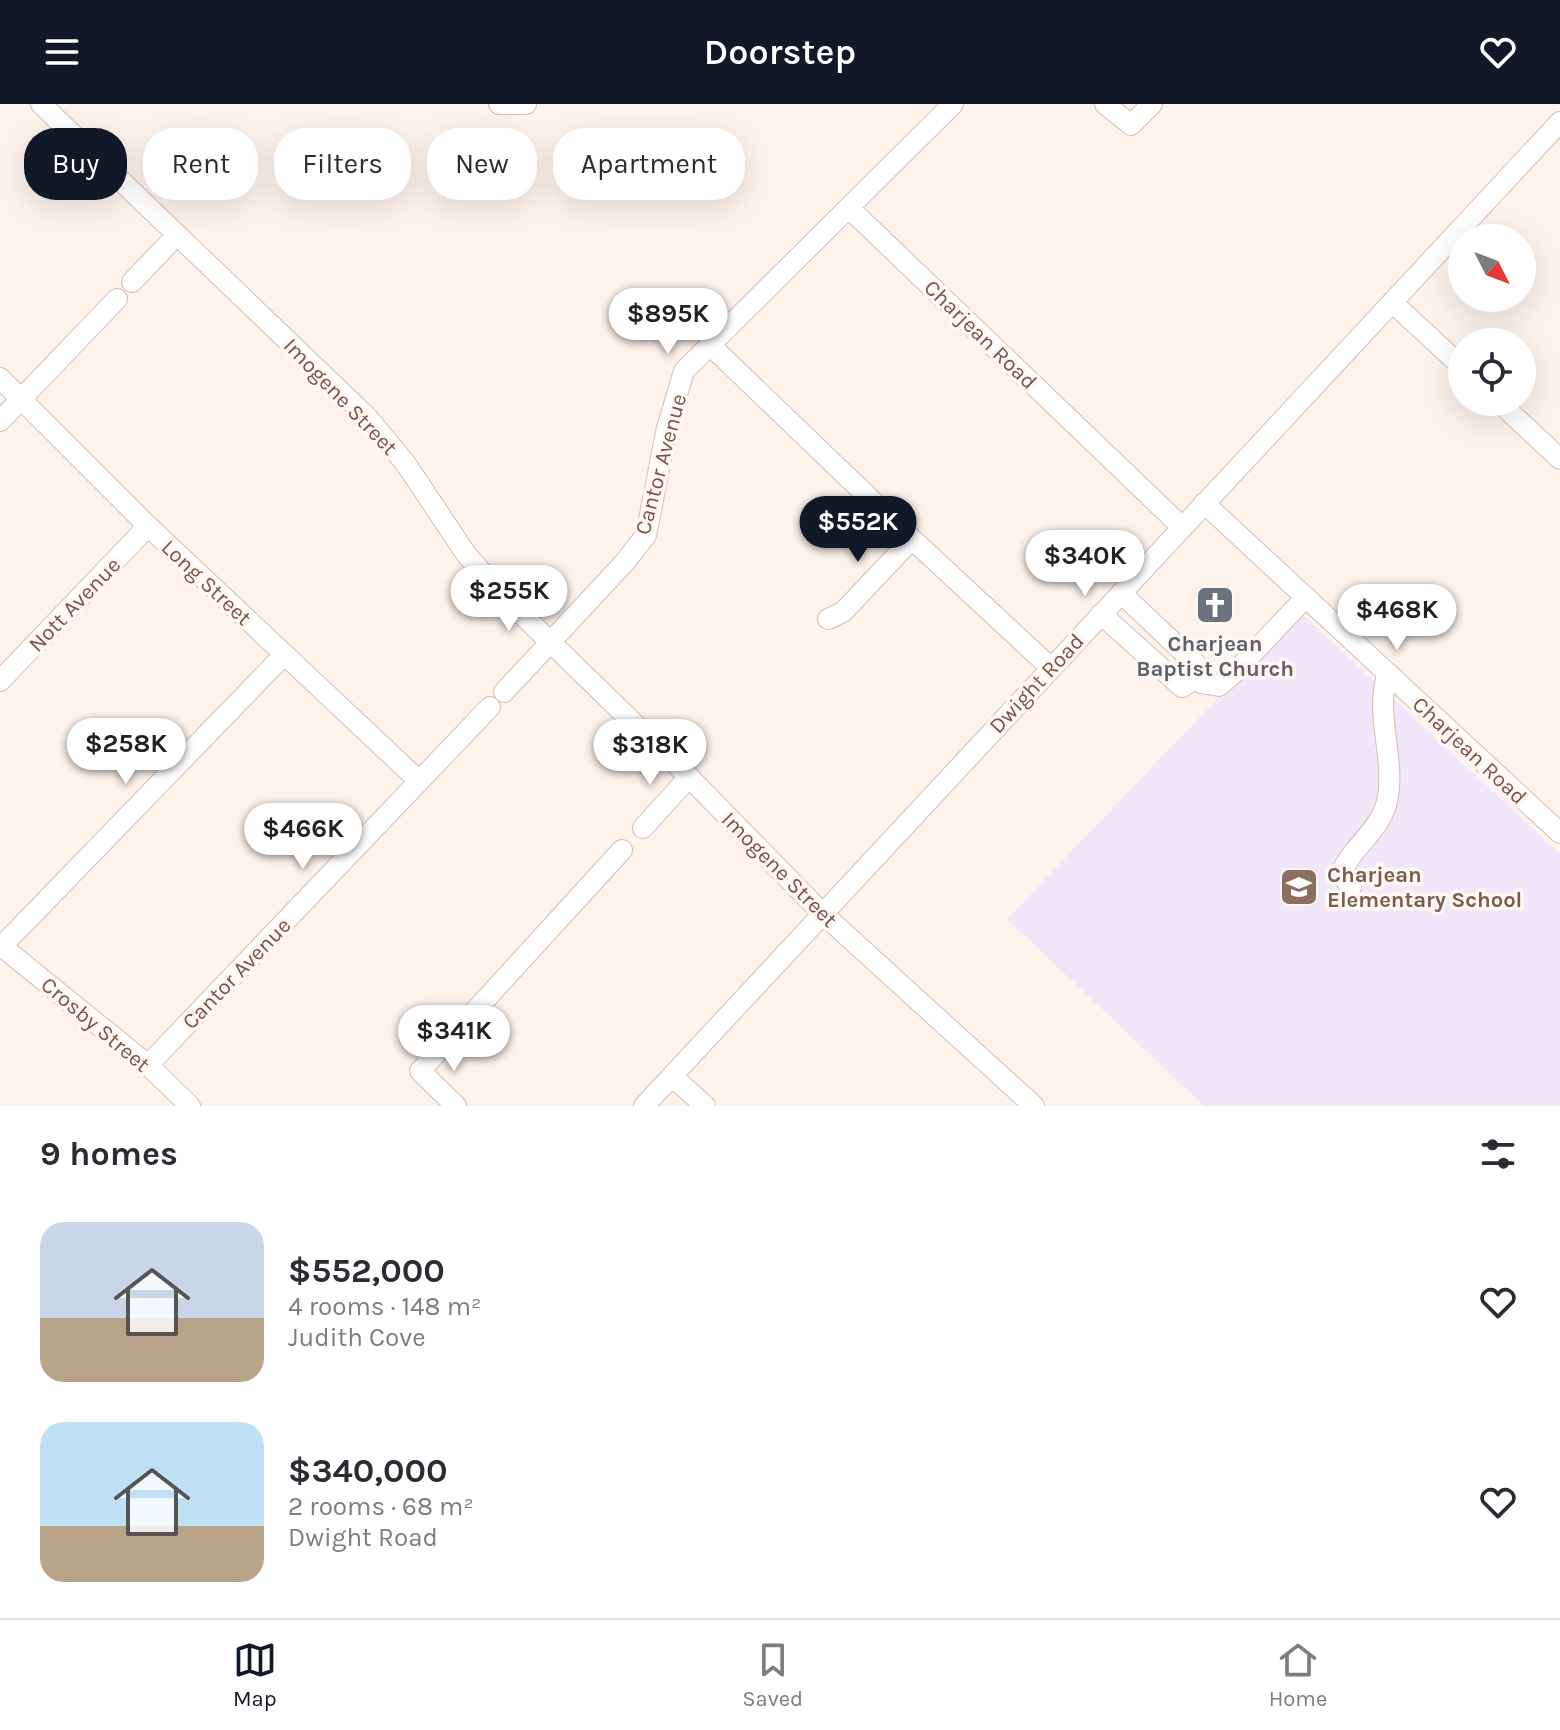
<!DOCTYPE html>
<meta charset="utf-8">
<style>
:root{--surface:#fff;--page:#f2f2f3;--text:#2b2b33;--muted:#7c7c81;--line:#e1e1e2;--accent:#111827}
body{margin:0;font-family:Karla,sans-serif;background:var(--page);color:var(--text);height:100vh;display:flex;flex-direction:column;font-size:30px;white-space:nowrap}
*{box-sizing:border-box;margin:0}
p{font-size:26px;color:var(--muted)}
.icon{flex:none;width:44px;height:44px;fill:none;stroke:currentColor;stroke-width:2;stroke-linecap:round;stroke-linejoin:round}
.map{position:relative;height:1002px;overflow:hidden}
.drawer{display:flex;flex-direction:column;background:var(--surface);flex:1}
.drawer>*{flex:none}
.hud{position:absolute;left:24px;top:24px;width:800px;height:72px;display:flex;gap:16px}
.needle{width:52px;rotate:132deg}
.tools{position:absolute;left:1448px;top:120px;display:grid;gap:16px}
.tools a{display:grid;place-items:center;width:88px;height:88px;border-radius:50%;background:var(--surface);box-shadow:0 8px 32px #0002;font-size:40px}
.price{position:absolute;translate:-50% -68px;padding:0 18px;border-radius:28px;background:#fff;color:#222;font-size:26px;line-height:52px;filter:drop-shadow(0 2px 4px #0008)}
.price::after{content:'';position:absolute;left:50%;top:48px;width:24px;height:18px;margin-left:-12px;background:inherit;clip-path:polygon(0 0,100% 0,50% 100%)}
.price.active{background:var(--accent);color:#fff}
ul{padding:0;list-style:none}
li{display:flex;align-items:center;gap:24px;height:200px;padding:0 40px}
li span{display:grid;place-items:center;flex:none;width:224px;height:160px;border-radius:24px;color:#555}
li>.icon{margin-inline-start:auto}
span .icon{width:96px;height:96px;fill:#fffc;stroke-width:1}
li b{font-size:34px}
h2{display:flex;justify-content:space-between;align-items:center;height:96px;padding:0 40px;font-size:34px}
.tag{padding:0 28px;border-radius:32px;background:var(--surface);box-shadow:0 8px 32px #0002;font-size:28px;line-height:72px}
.tag.active{background:var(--accent);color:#fff}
header{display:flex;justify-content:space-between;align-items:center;height:104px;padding:0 40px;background:var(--accent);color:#fff;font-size:36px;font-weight:600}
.tab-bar{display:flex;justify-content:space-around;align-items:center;height:112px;border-top:2px solid var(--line);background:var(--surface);font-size:22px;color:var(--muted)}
.tab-bar a{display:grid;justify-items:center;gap:4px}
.tab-bar .active{color:var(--accent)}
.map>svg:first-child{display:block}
.education{fill:#f0e7fb}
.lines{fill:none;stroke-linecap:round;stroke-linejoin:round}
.minor-casing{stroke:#d6bcb3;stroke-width:22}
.minor{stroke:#fff;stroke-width:20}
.labels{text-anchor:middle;stroke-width:7;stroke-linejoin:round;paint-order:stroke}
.street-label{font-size:22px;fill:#7c534a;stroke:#fff8f2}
.worship-label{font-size:22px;font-weight:bold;fill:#5b616d;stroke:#fff8f2}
.education-label{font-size:22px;font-weight:bold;fill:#785e54;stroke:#fff8f2;text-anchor:start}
</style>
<header><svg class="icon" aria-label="menu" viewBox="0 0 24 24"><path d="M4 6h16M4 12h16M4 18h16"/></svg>Doorstep<svg class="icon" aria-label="heart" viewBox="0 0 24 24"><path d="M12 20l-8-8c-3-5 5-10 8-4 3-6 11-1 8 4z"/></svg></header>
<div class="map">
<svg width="1560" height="1002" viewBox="0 0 1560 1002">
<rect width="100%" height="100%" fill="#fef3eb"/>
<path class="education" d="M 1300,508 L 1560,750 L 1560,999 L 1557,1002 L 1204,1002 L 1007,815 Z"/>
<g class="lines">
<g class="minor-casing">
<path id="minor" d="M 41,0 L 367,313 L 406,360 L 466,450 L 501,490 L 689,673 L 822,809 L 1034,1002
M 499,0 L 526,0
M 1105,0 L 1131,21 L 1152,0
M 849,104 L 1182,423
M 132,178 L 177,131
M 1392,198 L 1462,263
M 709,240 L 912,435 L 1051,564
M 0,274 L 148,422 L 419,677
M 1499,298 L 1560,355
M 0,317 L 117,195
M 1204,399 L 1560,729
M 1121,489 L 1198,562 L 1196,574 L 1201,579 L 1219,582 L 1235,568 L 1306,493
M 1101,510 L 1182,583 L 1196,574
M 828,515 L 843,508 L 912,435
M 0,577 L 148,422
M 504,588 L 625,458 L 646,431 L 667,324 L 684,267 L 953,0
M 643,724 L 689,673
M 1351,783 L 1341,769 C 1352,743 1378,728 1386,701 C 1398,657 1373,611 1388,569
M 0,841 L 148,961 L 190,1002
M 0,844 L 284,551
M 148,961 L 490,603
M 673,973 L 705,1002
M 456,1002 L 420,967 L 622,746
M 644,1002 L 1560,18"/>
</g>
<use href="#minor" class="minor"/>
</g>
<defs>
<g id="church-square" transform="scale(2)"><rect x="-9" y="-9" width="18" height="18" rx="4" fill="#6b7280" stroke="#fff8f2"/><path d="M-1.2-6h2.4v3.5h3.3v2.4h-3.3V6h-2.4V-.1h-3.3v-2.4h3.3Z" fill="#fff"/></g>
<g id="school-square" transform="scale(2)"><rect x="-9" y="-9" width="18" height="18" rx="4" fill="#8d6e63" stroke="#fff8f2"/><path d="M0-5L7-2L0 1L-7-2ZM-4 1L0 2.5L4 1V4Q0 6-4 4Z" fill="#fff"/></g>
</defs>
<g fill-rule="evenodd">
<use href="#church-square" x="1215" y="501"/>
<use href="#school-square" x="1299" y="783"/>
</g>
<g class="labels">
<g class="street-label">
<text transform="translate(981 230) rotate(44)" y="8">Charjean Road</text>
<text transform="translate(341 292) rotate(46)" y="8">Imogene Street</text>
<text transform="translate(660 360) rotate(-75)" y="8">Cantor Avenue</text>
<text transform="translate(207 478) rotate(43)" y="8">Long Street</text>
<text transform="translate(74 500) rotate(-46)" y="8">Nott Avenue</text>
<text transform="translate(1036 579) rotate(-47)" y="8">Dwight Road</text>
<text transform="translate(1470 646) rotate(43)" y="8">Charjean Road</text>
<text transform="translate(780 765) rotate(45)" y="8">Imogene Street</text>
<text transform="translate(236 869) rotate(-46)" y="8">Cantor Avenue</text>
<text transform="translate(96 920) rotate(40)" y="8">Crosby Street</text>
</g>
<g class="worship-label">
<text x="1215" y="547">Charjean<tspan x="1215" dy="25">Baptist Church</tspan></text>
</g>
<g class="education-label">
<text x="1327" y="778">Charjean<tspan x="1327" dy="25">Elementary School</tspan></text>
</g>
</g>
</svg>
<div class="tools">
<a><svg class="needle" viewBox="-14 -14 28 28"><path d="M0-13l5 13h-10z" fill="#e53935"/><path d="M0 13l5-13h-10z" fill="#7c7c81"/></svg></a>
<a><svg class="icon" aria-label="locate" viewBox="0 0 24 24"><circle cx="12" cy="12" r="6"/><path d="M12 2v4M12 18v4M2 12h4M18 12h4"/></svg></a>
</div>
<b class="price" style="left:668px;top:252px">$895K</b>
<b class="price active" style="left:858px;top:460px">$552K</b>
<b class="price" style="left:1085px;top:494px">$340K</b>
<b class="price" style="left:509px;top:529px">$255K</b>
<b class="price" style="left:1397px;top:548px">$468K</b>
<b class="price" style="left:126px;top:682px">$258K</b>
<b class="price" style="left:650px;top:683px">$318K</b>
<b class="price" style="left:303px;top:767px">$466K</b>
<b class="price" style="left:454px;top:969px">$341K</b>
<div class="hud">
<a class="tag active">Buy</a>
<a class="tag">Rent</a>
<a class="tag">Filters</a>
<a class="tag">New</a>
<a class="tag">Apartment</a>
</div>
</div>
<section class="drawer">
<h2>9 homes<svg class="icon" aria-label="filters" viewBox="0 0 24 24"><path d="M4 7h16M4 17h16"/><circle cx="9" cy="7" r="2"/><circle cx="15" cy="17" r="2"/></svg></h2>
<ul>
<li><span style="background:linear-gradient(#c9d6e8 60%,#b9a48a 0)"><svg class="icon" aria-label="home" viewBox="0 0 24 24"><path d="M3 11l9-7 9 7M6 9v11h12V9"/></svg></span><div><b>$552,000</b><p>4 rooms · 148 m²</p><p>Judith Cove</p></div><svg class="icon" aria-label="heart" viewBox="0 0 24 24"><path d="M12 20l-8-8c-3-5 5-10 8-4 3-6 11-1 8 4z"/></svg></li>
<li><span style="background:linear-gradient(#bfe0f5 65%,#b9a48a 0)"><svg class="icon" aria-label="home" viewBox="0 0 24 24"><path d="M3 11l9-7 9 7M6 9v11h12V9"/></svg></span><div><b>$340,000</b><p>2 rooms · 68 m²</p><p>Dwight Road</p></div><svg class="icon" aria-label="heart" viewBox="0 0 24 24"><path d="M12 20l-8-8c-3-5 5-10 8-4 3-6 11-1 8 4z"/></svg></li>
</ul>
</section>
<nav class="tab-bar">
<a class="active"><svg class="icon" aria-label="map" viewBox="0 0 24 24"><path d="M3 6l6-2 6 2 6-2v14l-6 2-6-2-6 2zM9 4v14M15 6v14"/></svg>Map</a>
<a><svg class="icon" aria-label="saved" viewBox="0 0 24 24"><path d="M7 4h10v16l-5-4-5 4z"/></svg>Saved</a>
<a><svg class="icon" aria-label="home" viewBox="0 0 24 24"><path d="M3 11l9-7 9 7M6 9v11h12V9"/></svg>Home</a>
</nav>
